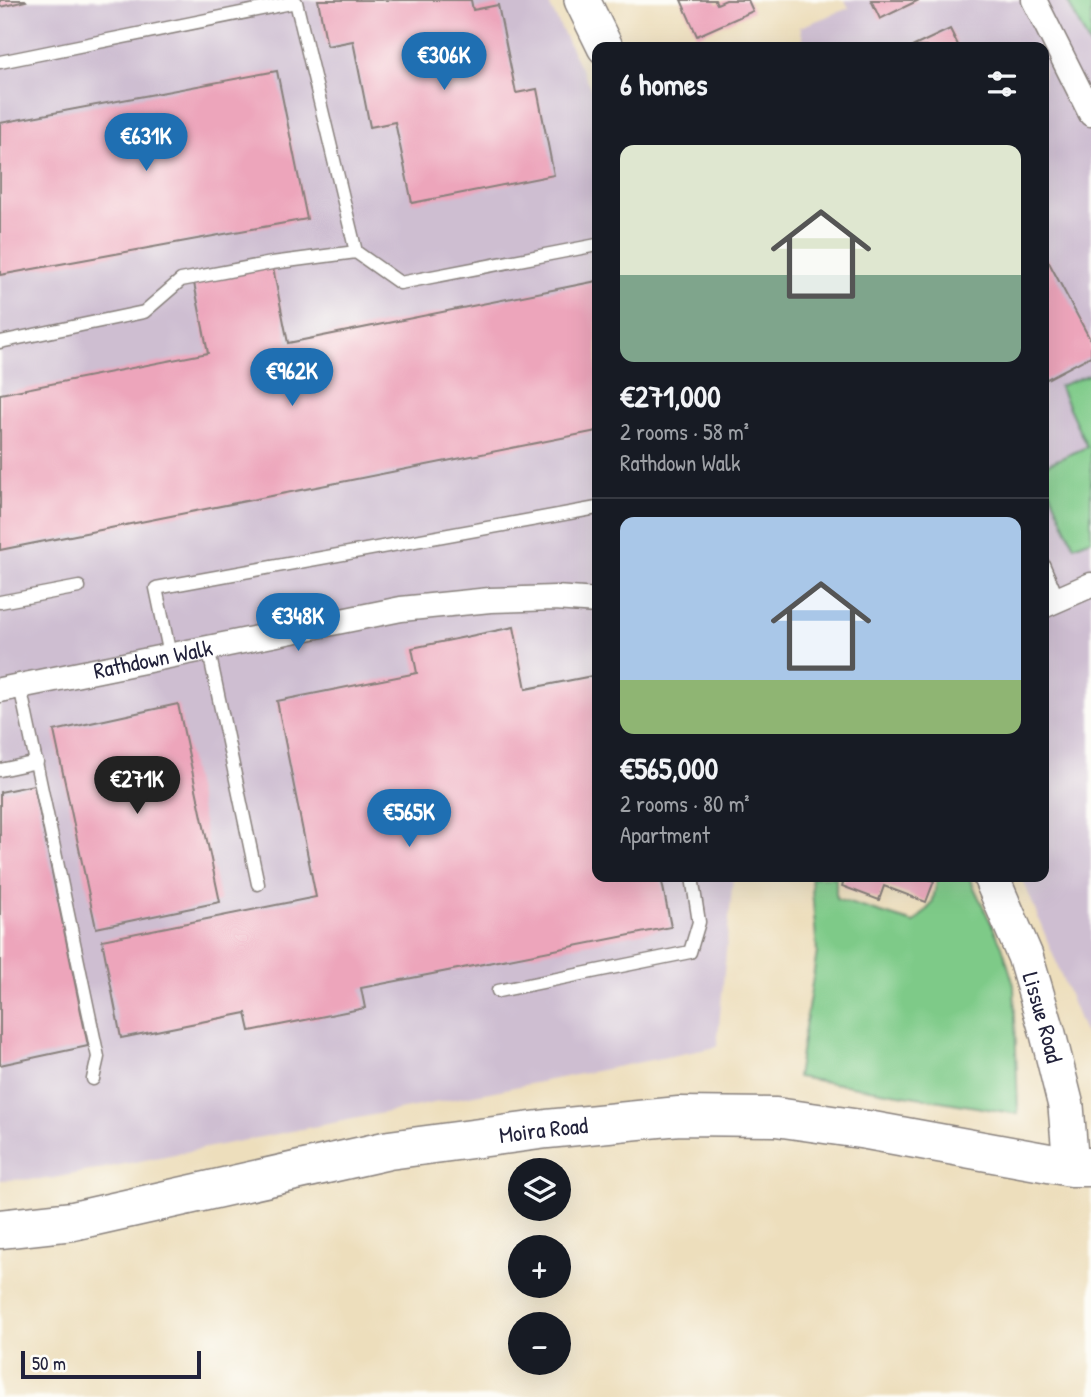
<!DOCTYPE html>
<meta charset="utf-8">
<style>
:root{--surface:#171b24;--page:#20242c;--text:#f1f3f6;--muted:#9ea1a6;--line:#363941;--accent:#1f6fb2}
body{margin:0;font-family:"Patrick Hand",sans-serif;background:var(--page);color:var(--text);height:100vh;display:flex;flex-direction:column;font-size:26px;white-space:nowrap}
*{box-sizing:border-box;margin:0}
p{font-size:23px;color:var(--muted)}
.icon{flex:none;width:38px;height:38px;fill:none;stroke:currentColor;stroke-width:2;stroke-linecap:round;stroke-linejoin:round}
.map{position:relative;flex:1;overflow:hidden}
.side{position:absolute;left:592px;top:42px;width:457px;height:840px;display:flex;flex-direction:column;background:var(--surface);border-radius:14px;box-shadow:0 7px 28px #0002}
.side>*{flex:none}
.buttons{position:absolute;left:508px;top:1158px;display:grid;gap:14px}
.buttons a{display:grid;place-items:center;width:63px;height:63px;border-radius:50%;background:var(--surface);box-shadow:0 7px 28px #0002;font-size:35px}
.scale{position:absolute;left:21px;bottom:18px;width:180px;box-sizing:border-box;padding-left:7px;border:4px solid #22223b;border-top:0;font-size:19px;line-height:24px;white-space:nowrap;color:#22223b;-webkit-text-stroke:5px #fdfcf7;paint-order:stroke}
.price{position:absolute;translate:-50% -60px;padding:0 16px;border-radius:24px;background:var(--accent);color:#fff;font-size:23px;line-height:46px;filter:drop-shadow(0 2px 4px #0008)}
.price::after{content:'';position:absolute;left:50%;top:42px;width:21px;height:16px;margin-left:-10px;background:inherit;clip-path:polygon(0 0,100% 0,50% 100%)}
.price.current{background:#222;color:#fff}
ul{padding:0;list-style:none}
li{display:grid;align-content:center;gap:14px;height:371px;padding:0 28px}
li+li{border-top:2px solid var(--line)}
li span{display:grid;place-items:center;height:217px;border-radius:14px;color:#555}
li>.icon{margin-inline-start:auto}
span .icon{width:126px;height:126px;fill:#fffc;stroke-width:1}
li b{font-size:30px}
h2{display:flex;justify-content:space-between;align-items:center;height:84px;padding:0 28px;font-size:30px}
.map>svg:first-child{display:block}
.industrial{fill:#cebed1}
.green{fill:#7eca88;stroke:#507662;stroke-width:2}
.building{fill:#eda5bb}
.lines{fill:none;stroke-linecap:round;stroke-linejoin:round}
.lane-casing{stroke:#88807c;stroke-width:15}
.street-casing{stroke:#88807c;stroke-width:27}
.secondary-casing{stroke:#88807c;stroke-width:38}
.highway-casing{stroke:#88807c;stroke-width:41}
.lane{stroke:#fff;stroke-width:12}
.street{stroke:#fff;stroke-width:24}
.secondary{stroke:#fff;stroke-width:35}
.highway{stroke:#fff;stroke-width:38}
.labels{text-anchor:middle;stroke-width:7;stroke-linejoin:round;paint-order:stroke}
.street-label{font-size:23px;fill:#22223b;stroke:#fdfcf7}
</style>
<div class="map">
<svg width="1091" height="1397" viewBox="0 0 1091 1397">
<rect width="100%" height="100%" fill="#fdfcf7"/>
<filter id="ink" filterUnits="userSpaceOnUse"><feTurbulence type="fractalNoise" baseFrequency=".0143" numOctaves="2"/><feDisplacementMap in="SourceGraphic" scale="14" xChannelSelector="R" yChannelSelector="G"/><feConvolveMatrix kernelMatrix="1 2 1 2 8 2 1 2 1" color-interpolation-filters="sRGB"/></filter>
<filter id="wash" filterUnits="userSpaceOnUse"><feTurbulence type="fractalNoise" baseFrequency=".00686" numOctaves="4" result="noise"/><feDisplacementMap in="SourceGraphic" scale="28" xChannelSelector="R" yChannelSelector="G"/><feGaussianBlur stdDeviation="1.57" result="paint"/><feColorMatrix in="noise" values="0 0 0 0 0 0 0 0 0 0 0 0 0 0 0 0 0 1.4 0 .05"/><feComposite in="paint" operator="in"/></filter>
<g filter="url(#wash)">
<rect width="100%" height="100%" fill="#eddebc"/>
<path class="industrial" d="M 0,0 L 547,0 L 597,101 L 597,877 L 733,877 L 717,1047 L 49,1179 L 0,1180 Z
M 845,0 L 1091,0 L 1091,1034 L 1085,1035 L 1022,877 L 1043,877 L 1043,47 L 805,47 L 800,27 L 849,8 Z"/>
<path class="green" d="M 1067,0 L 1091,0 L 1091,48 Z
M 1091,374 L 1091,539 L 1074,546 L 1043,475 L 1043,466 L 1087,447 L 1059,386 Z
M 811,877 L 836,877 L 836,899 L 914,923 L 932,904 L 938,877 L 969,877 L 1002,946 L 1014,985 L 1018,1114 L 797,1077 L 817,952 Z"/>
<g id="blocks">
<path class="building" d="M 0,0 L 25,0 L 26,1 L 0,7 Z
M 318,0 L 471,0 L 473,10 L 498,5 L 516,93 L 537,89 L 554,175 L 412,203 L 395,122 L 370,127 L 353,41 L 327,46 Z
M 681,0 L 715,0 L 717,4 L 726,0 L 748,0 L 753,11 L 697,36 Z
M 871,0 L 919,0 L 880,19 Z
M 950,29 L 959,47 L 912,47 Z
M 277,71 L 307,219 L 0,275 L 0,123 Z
M 1046,257 L 1091,341 L 1091,356 L 1043,381 L 1043,259 Z
M 272,263 L 288,343 L 597,281 L 597,431 L 0,550 L 0,394 L 208,353 L 193,278 Z
M 514,627 L 526,689 L 597,675 L 597,877 L 661,877 L 671,927 L 361,988 L 365,1008 L 250,1031 L 246,1013 L 121,1038 L 102,940 L 316,897 L 277,701 L 417,673 L 412,648 Z
M 178,704 L 220,902 L 96,928 L 54,731 Z
M 34,785 L 88,1046 L 0,1065 L 0,792 Z
M 845,877 L 923,877 L 934,881 L 926,902 L 884,886 L 879,900 L 842,886 Z"/>
</g>
</g>
<g filter="url(#ink)">
<use href="#blocks" fill-opacity="0" stroke="#88807c" stroke-width="2"/>
<g class="lines">
<g class="lane-casing">
<path id="lane" d="M 0,62 L 296,2 L 356,252 L 272,263 L 181,280 L 144,312 L 0,342
M 356,252 L 400,283 L 597,245
M 1043,564 L 1058,599
M 0,602 L 79,587
M 208,647 L 258,884
M 170,655 L 156,588 L 597,508
M 20,686 L 98,1057 L 93,1079
M 0,770 L 37,762
M 498,991 L 690,952 L 699,922 L 692,877"/>
</g>
<g class="street-casing">
<g id="street">
<path d="M 1034,0 L 1091,114"/>
<path d="M 1043,606 L 1091,585"/>
<path id="s1" d="M 0,690 L 401,609 L 490,600 L 555,598 L 597,601"/>
</g>
</g>
<g class="secondary-casing">
<g id="secondary">
<path d="M 582,0 L 605,47"/>
<path id="s2" d="M 991,877 L 1025,956 L 1048,1034 L 1066,1106 L 1071,1167"/>
</g>
</g>
<g class="highway-casing">
<g id="highway">
<path id="s3" d="M 0,1229 L 73,1221 L 389,1150 L 547,1129 L 679,1116 L 776,1117 L 867,1130 L 1071,1167 L 1091,1167"/>
</g>
</g>
<use href="#lane" class="lane"/>
<use href="#street" class="street"/>
<use href="#secondary" class="secondary"/>
<use href="#highway" class="highway"/>
</g>
</g>
<g class="labels">
<g class="street-label">
<text dy="8" stroke="none"><textPath href="#s1" startOffset="156">Rathdown Walk</textPath></text>
<text dy="8" stroke="none"><textPath href="#s2" startOffset="150">Lissue Road</textPath></text>
<text dy="8" stroke="none"><textPath href="#s3" startOffset="553">Moira Road</textPath></text>
</g>
</g>
</svg>
<div class="buttons">
<a><svg class="icon" aria-label="layers" viewBox="0 0 24 24"><path d="M12 4l9 5-9 5-9-5zM3 14l9 5 9-5"/></svg></a>
<a>+</a>
<a>−</a>
</div>
<div class="scale">50 m</div>
<b class="price" style="left:444px;top:92px">€306K</b>
<b class="price" style="left:146px;top:173px">€631K</b>
<b class="price" style="left:292px;top:408px">€962K</b>
<b class="price" style="left:298px;top:653px">€348K</b>
<b class="price current" style="left:137px;top:816px">€271K</b>
<b class="price" style="left:409px;top:849px">€565K</b>
<section class="side">
<h2>6 homes<svg class="icon" aria-label="filters" viewBox="0 0 24 24"><path d="M4 7h16M4 17h16"/><circle cx="9" cy="7" r="2"/><circle cx="15" cy="17" r="2"/></svg></h2>
<ul>
<li><span style="background:linear-gradient(#dfe7d0 60%,#7fa58c 0)"><svg class="icon" aria-label="home" viewBox="0 0 24 24"><path d="M3 11l9-7 9 7M6 9v11h12V9"/></svg></span><div><b>€271,000</b><p>2 rooms · 58 m²</p><p>Rathdown Walk</p></div></li>
<li><span style="background:linear-gradient(#a9c7e8 75%,#8fb573 0)"><svg class="icon" aria-label="home" viewBox="0 0 24 24"><path d="M3 11l9-7 9 7M6 9v11h12V9"/></svg></span><div><b>€565,000</b><p>2 rooms · 80 m²</p><p>Apartment</p></div></li>
</ul>
</section>
</div>
